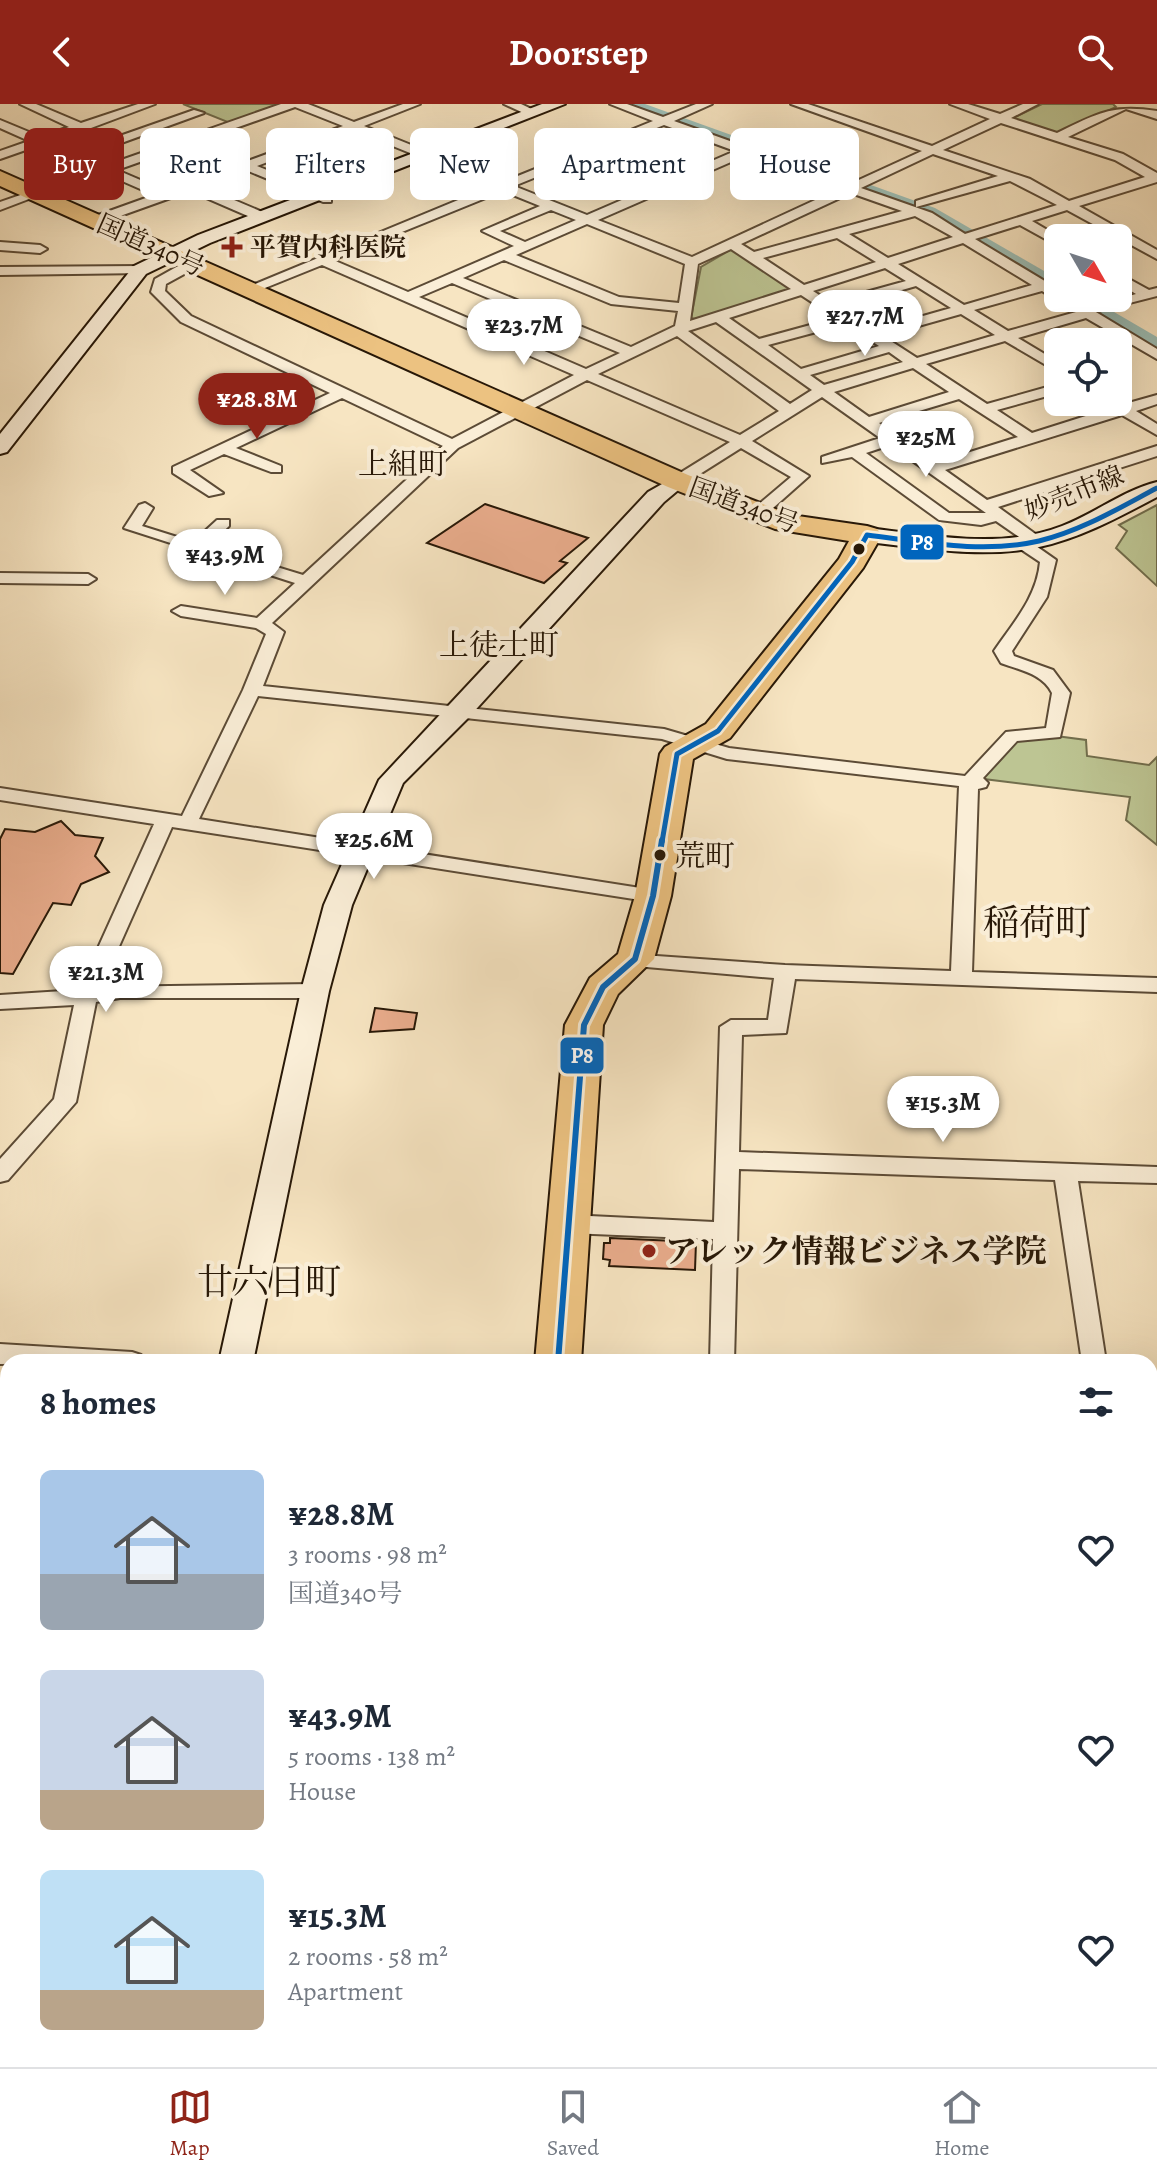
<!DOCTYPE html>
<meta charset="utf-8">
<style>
:root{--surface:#fff;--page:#f6f6f7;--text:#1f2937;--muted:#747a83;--line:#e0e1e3;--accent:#8f2418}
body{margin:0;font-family:Alegreya,"Noto Serif JP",serif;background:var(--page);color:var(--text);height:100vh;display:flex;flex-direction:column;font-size:30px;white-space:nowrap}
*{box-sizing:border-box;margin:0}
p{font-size:26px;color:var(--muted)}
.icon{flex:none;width:44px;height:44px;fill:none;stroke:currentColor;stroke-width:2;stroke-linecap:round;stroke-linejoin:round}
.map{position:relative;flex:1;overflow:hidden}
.sheet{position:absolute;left:0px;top:1250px;width:1158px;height:714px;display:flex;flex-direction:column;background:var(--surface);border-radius:24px 24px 0 0;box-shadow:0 8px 32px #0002}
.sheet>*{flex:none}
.top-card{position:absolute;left:24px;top:24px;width:1110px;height:72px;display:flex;gap:16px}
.needle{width:52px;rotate:129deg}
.controls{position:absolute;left:1044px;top:120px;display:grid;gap:16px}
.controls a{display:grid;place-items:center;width:88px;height:88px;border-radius:12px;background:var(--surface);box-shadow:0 8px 32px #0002;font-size:40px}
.price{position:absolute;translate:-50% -68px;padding:0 18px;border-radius:28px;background:#fff;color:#222;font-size:26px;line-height:52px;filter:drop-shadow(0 2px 4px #0008)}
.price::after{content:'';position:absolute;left:50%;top:48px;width:24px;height:18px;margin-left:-12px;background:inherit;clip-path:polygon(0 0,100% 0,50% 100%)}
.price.on{background:var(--accent);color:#fff}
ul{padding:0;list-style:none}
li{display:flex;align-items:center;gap:24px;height:200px;padding:0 40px}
li span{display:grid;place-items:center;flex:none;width:224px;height:160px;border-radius:12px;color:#555}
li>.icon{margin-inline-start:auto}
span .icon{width:96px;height:96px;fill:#fffc;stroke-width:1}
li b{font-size:34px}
h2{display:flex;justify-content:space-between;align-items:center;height:96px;padding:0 40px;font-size:34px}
.pill{padding:0 28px;border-radius:12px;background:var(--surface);box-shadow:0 8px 32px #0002;font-size:28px;line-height:72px}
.pill.on{background:var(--accent);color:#fff}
header{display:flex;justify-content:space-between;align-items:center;height:104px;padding:0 40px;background:var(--accent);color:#fff;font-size:36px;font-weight:700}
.dock{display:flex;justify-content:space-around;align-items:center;height:112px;border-top:2px solid var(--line);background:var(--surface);font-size:22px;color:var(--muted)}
.dock a{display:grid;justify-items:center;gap:4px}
.dock .on{color:var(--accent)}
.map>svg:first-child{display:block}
.green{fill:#bdc593;stroke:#726e4d;stroke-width:2}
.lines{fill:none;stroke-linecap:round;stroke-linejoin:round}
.river{fill:#9dbfb7;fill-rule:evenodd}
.building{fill:#eaad8d;stroke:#281807;stroke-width:2}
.street-casing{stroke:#5c4b36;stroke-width:4}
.secondary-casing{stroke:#281807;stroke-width:4}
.highway-casing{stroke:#281807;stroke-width:4}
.street{fill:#faeed7;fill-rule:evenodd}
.secondary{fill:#faeed7;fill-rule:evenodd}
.highway{fill:#ecc281;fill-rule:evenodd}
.bus-1-far1-casing{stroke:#faeed7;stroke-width:10}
.bus-1-casing{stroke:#faeed7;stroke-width:12}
.bus-1-far1{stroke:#0065bd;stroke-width:5}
.bus-1{stroke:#0065bd;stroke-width:6}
.poi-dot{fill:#8f2418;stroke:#faeed7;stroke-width:3}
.bus-dot{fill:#281807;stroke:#faeed7;stroke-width:3}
.labels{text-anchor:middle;stroke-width:8;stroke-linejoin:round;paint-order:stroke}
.far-street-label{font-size:26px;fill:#281807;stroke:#faeed7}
.far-poi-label{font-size:26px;font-weight:bold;fill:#281807;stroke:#faeed7;text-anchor:start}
.far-quarter-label{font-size:30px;fill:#281807;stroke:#faeed7}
.bus-label{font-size:30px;fill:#281807;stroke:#faeed7;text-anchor:start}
.poi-label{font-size:32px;font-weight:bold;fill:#281807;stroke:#faeed7;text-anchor:start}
.quarter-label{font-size:36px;fill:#281807;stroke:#faeed7}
.line-badge{stroke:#faeed7;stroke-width:3}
.badge-label{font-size:22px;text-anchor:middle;font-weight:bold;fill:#fff}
</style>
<header><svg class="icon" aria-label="back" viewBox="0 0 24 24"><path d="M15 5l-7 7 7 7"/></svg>Doorstep<svg class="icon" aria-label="search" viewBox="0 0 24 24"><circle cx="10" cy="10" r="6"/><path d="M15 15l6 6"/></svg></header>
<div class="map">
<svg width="1157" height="1963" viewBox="0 0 1157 1963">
<rect width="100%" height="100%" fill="#f7e5c2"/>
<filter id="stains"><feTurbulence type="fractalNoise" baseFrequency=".0025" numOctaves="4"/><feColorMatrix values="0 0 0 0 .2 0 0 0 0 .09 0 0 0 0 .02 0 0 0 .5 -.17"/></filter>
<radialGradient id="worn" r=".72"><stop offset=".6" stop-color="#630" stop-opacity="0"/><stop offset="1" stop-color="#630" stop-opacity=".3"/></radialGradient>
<path class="green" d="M 183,0 L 287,0 L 230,19 Z
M 1042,0 L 1113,0 L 1116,3 L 1058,30 L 1011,15 Z
M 730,146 L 736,146 L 795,186 L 699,216 L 691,214 L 701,163 Z
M 1157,401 L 1157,482 L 1116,444 L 1127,427 L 1119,421 Z
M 1056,632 L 1086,636 L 1087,652 L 1149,661 L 1157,653 L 1157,741 L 1126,716 L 1130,693 L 984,675 L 983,671 L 1015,634 Z"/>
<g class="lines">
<path class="river" d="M 617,0 L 645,0 L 935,104 L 1058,175 L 1058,191 L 921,112 L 620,4 Z
M 1063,194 L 1090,194 L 1157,233 L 1157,250 Z"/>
</g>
<path class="building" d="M 485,400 L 588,434 L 560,457 L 567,459 L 544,479 L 427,439 Z
M 61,717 L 75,731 L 103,734 L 95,752 L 109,768 L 81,780 L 71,801 L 53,799 L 13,870 L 0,869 L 0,735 L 5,725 L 35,728 Z
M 375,904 L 417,909 L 414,925 L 370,928 Z
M 610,1134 L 696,1138 L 695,1166 L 609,1162 L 610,1156 L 603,1155 L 604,1139 L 610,1139 Z"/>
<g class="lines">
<g class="street-casing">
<path id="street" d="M 20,0 L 36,0 L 81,19 L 138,0 L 155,0 L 91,24 L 114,34 L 194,6 L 204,9 L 113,42 L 80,28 L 51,38 L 107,61 L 281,0 L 308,0 L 354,18 L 403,0 L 420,0 L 364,22 L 503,78 L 653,17 L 610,0 L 627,0 L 663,13 L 696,0 L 712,0 L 674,17 L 850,80 L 922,47 L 791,0 L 808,0 L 932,42 L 990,15 L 950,0 L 968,0 L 1000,10 L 1023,0 L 1038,0 L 1011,14 L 1057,29 C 1098,9 1112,0 1157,7 L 1157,15 L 1126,5 L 1068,33 L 1123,50 L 1157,69 L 1157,78 L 1079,102 L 1157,146 L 1157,155 L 1067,106 L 1032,117 L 1061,134 L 1058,142 L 1020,121 L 975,135 L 1058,185 L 1058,194 L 1062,194 C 1054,196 1049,191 1042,187 L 974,206 L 1008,227 L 1076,208 L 1069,202 L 1081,199 L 1157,245 L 1157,255 L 1086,214 L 1018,234 L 1058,258 L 1058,268 L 1005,237 L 926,260 L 987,300 L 1058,280 L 1058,289 L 997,306 L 1032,329 L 1111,304 L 1111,298 L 1125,300 L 1157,291 L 1157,300 L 1136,307 L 1157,320 L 1157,331 L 1122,311 L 945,366 L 987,396 L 1157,342 L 1157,352 L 998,403 L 1041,434 L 1043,437 L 1036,442 L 1056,456 L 1047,493 L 1012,547 L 1014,552 L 1053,566 L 1070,589 L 1060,633 L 1017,637 L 983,674 L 988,679 L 986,683 L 978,685 L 972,868 L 1157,874 L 1157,888 L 795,875 L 786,929 L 742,931 L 739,1048 L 1157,1063 L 1157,1079 L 1078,1077 L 1106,1258 L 1082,1258 L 1055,1076 L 739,1065 L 734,1258 L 710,1258 L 713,1135 L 569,1129 L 561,1126 L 557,1120 L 561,1114 L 569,1111 L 714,1118 L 720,923 L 731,916 L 768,916 L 774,874 L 635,862 L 625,855 L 628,850 L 785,861 L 951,867 L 959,682 L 727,655 L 662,635 L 258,592 L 199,715 L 653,786 L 663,792 L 653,798 L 172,723 L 101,883 L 315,880 L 326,887 L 315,894 L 120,894 L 96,898 L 76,998 L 8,1076 L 0,1078 L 0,1055 L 54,995 L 74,901 L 0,905 L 0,891 L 79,886 L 154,720 L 0,696 L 0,684 L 182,712 L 243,586 L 266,530 L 256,524 L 181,512 L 172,507 L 181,502 L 257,514 L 295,479 L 124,424 L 139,401 L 145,399 L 153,404 L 142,422 L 193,438 L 217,416 L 229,416 L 229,422 L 208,442 L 303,471 L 443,342 L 342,294 L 236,344 L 281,362 L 281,368 L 271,368 L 224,350 L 190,366 L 223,389 L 209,392 L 173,369 L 173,363 L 330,289 L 181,218 L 151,188 L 155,175 L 187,157 L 197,157 L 197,163 L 166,180 L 165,187 L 191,212 L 452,335 L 574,271 L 322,161 L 255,188 L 243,185 L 492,82 L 353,26 L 257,62 L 331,92 L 331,98 L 323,98 L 246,66 L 201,82 L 267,110 L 267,116 L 257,116 L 190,87 L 95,121 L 89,117 L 90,114 L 154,91 L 40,41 L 0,55 L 0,47 L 29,37 L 0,24 L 0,16 L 41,33 L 69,23 ZM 295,3 L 343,22 L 166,87 L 117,66 ZM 1001,19 L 1115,56 L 1145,73 L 1069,97 L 1030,75 L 943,46 ZM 664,21 L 735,47 L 587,111 L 514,82 ZM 933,50 L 998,72 L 916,97 L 916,103 L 1010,77 L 1057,101 L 965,130 L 932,109 L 861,84 ZM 747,51 L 839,85 L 692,153 L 598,116 ZM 503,87 L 540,102 L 482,127 L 514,142 L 408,188 L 333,156 ZM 851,89 L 902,107 L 754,148 L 741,140 ZM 551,106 L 576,116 L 525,138 L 500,127 ZM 915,112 L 953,133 L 888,154 L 849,130 ZM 587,120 L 685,160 L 679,199 L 619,193 L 516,151 ZM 837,134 L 876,158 L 804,181 L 763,154 ZM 963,139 L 1032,181 L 964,201 L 898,160 ZM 731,145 L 791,185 L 690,217 L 698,160 ZM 504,156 L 611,200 L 678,207 L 675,222 L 631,243 L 463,174 ZM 885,164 L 906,177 L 830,198 L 813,187 ZM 452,179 L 620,249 L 586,265 L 419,193 ZM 916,182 L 951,204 L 874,226 L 839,204 ZM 801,191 L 836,214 L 759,235 L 729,214 ZM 961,210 L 995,231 L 917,254 L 883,232 ZM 716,218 L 812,286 L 790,300 L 688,227 ZM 846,220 L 879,242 L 801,265 L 768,241 ZM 677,232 L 779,307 L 740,331 L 598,270 ZM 889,248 L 903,258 L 824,281 L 810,271 ZM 913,264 L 949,288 L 869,313 L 834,288 ZM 587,276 L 730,338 L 672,374 L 672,380 L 684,380 L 741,344 L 791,373 L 752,406 L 752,412 L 764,412 L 809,372 L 752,337 L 822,293 L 880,334 L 822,353 L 822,359 L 852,353 L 939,416 L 981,421 L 996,417 L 1022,435 L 1013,440 L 1040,458 C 1037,493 1013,519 994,547 L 1001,559 C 1020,566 1043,570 1052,589 L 1046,624 L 1006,628 L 965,672 L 729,644 L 664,625 L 263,582 L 284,528 L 272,519 L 458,344 ZM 959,295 L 1018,333 L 935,359 L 879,319 ZM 890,341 L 986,409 L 949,409 L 866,349 Z
M 504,0 L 521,0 L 540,9 L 530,12 Z
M 32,87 L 42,90 L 0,106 L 0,98 Z
M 0,138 L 40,141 L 47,145 L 40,149 L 0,146 Z
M 140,162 L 147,166 L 145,169 L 0,171 L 0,163 Z
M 1118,169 L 1149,186 L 1157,184 L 1157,192 L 1098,207 L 1098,201 L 1136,190 L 1118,179 Z
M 0,469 L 88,470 L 96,475 L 88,480 L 0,479 Z
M 0,1240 L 132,1248 L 141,1251 L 144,1258 L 0,1260 Z
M 1150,1292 L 1157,1293 L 1157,1313 L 1150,1312 Z
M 1089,1956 L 1121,1956 L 1122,1963 L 1090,1963 Z"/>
</g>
<g class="secondary-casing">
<path id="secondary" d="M 542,0 L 565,0 L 210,139 L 146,170 L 7,348 L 0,350 L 0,330 L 134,162 L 198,131 Z
M 678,371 L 686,372 L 689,377 L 664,398 L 469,613 L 403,679 L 352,801 L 329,887 L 253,1258 L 219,1258 L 301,887 L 324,801 L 379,676 L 648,388 Z
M 1157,378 L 1157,393 C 1119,413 1081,434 1039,443 C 982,455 923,444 867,438 L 856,431 L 867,424 C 932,431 1000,446 1062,422 C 1094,410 1124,386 1157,378 Z
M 0,1533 L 8,1533 L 8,1567 L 0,1567 Z
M 1150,1568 L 1157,1569 L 1157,1605 L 1150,1604 Z
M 59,1956 L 103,1956 L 102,1963 L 58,1963 Z"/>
</g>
<g class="highway-casing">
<path id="highway" d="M 0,67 L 688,371 L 791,411 L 867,422 L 877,425 L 882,431 L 863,464 L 730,634 L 693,655 L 671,792 L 654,855 L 618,890 L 603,921 L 581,1258 L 535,1258 L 565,921 L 590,874 L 618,850 L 635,792 L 660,650 L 665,643 L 706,620 L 839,455 L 849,437 L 775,425 L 668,383 L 0,82 Z
M 476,1956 L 534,1956 L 534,1963 L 476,1963 Z"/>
</g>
<use href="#street" class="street"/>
<use href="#secondary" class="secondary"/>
<use href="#highway" class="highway"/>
<g class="bus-1-far1-casing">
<path id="bus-1-far1" d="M 662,738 L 677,650 L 718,627 L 852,458 L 867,431 C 924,438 982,450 1039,437 C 1081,427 1119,404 1157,384"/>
</g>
<g class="bus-1-casing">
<path id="bus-1" d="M 558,1258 L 584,921 L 603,883 L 635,855 L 653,792 L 662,736"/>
</g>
<use href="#bus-1-far1" class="bus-1-far1"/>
<use href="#bus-1" class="bus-1"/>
</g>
<g class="poi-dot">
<path d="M228 131h8v8h8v8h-8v8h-8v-8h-8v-8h8z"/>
<circle cx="649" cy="1147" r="8"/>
</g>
<g class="bus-dot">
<circle cx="859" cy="445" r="7"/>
<circle cx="660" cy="751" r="7"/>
</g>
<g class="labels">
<g class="far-street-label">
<text transform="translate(151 141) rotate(24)" y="9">国道340号</text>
<text transform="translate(1074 389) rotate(-22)" y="9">妙売市線</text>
<text transform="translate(744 401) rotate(20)" y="9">国道340号</text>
</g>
<g class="far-poi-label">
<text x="250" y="152">平賀内科医院</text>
</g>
<g class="far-quarter-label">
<text x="403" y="370">上組町</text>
<text x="499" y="551">上徒士町</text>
</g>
<g class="bus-label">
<text x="675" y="762">荒町</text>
</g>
<g class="poi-label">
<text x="665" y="1158">アレック情報ビジネス学院</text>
</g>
<g class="quarter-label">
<text x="1037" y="831">稲荷町</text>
<text x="269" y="1190">廿六日町</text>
</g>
</g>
<g class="line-badge">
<rect x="899" y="419" width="46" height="38" rx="8" fill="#0065bd"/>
<rect x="559" y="932" width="46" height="39" rx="8" fill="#0065bd"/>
</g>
<g class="badge-label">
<text x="922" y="446">P8</text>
<text x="582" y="959">P8</text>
</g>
<rect width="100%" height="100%" filter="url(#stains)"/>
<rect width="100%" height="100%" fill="url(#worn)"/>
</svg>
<div class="controls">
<a><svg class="needle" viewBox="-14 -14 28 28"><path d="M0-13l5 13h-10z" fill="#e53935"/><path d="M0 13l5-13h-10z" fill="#747a83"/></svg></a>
<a><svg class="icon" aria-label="locate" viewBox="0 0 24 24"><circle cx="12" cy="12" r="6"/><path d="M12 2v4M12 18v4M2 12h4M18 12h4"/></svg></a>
</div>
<b class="price" style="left:865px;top:254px">¥27.7M</b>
<b class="price" style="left:524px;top:263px">¥23.7M</b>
<b class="price on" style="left:257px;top:337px">¥28.8M</b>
<b class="price" style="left:926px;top:375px">¥25M</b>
<b class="price" style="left:225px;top:493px">¥43.9M</b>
<b class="price" style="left:374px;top:777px">¥25.6M</b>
<b class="price" style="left:106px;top:910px">¥21.3M</b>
<b class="price" style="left:943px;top:1040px">¥15.3M</b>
<div class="top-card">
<a class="pill on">Buy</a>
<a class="pill">Rent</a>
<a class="pill">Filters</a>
<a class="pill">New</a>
<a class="pill">Apartment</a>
<a class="pill">House</a>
</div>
<section class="sheet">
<h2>8 homes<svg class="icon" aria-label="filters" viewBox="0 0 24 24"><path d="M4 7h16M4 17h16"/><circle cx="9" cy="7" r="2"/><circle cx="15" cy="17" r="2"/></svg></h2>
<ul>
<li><span style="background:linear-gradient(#a9c7e8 65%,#9aa5b1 0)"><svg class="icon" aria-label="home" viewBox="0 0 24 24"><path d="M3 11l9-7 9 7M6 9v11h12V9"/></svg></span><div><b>¥28.8M</b><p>3 rooms · 98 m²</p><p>国道340号</p></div><svg class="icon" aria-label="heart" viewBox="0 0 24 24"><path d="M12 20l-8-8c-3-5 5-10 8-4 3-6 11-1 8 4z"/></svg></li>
<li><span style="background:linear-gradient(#c9d6e8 75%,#b9a48a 0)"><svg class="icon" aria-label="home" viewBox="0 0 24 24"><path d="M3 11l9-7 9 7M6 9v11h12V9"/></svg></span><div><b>¥43.9M</b><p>5 rooms · 138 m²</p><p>House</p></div><svg class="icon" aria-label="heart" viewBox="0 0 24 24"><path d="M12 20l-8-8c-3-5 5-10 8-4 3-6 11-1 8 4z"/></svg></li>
<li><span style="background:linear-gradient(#bfe0f5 75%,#b9a48a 0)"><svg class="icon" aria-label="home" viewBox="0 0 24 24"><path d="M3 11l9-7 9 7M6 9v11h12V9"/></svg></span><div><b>¥15.3M</b><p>2 rooms · 58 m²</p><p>Apartment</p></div><svg class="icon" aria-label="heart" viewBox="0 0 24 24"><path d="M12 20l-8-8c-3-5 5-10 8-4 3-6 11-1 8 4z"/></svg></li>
</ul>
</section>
</div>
<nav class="dock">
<a class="on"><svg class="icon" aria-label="map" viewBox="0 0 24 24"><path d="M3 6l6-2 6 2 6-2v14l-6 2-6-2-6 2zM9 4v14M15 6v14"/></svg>Map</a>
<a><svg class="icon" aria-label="saved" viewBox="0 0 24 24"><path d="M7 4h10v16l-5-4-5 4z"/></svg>Saved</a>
<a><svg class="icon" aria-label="home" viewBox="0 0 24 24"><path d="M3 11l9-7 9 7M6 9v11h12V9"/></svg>Home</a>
</nav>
